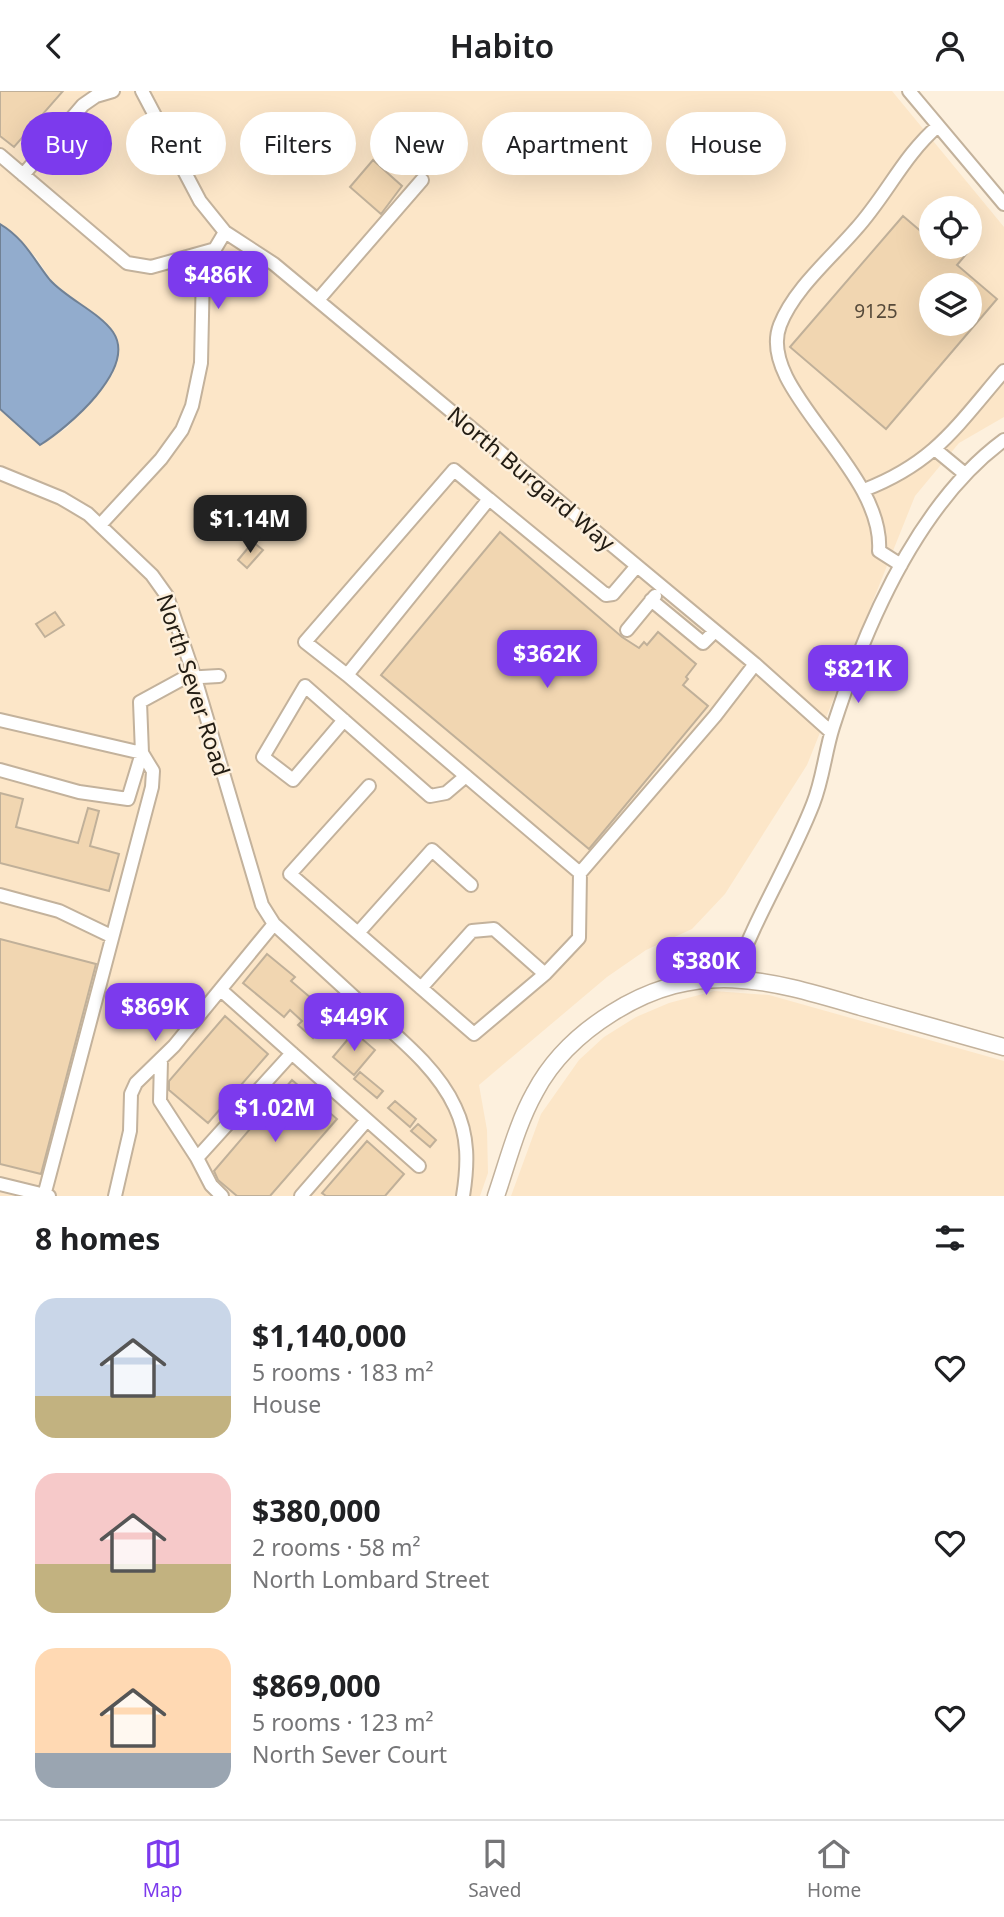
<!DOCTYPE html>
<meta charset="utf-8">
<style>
:root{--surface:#fff;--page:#f6f6f6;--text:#202124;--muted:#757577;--line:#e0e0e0;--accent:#7c3aed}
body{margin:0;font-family:"Noto Sans",sans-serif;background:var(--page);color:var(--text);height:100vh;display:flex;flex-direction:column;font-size:26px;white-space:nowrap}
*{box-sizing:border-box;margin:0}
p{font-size:23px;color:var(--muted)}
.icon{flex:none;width:38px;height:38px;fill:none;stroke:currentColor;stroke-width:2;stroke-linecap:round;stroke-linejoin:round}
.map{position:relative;height:1105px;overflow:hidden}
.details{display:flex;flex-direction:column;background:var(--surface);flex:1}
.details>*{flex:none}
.top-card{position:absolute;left:21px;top:21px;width:962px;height:63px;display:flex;gap:14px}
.buttons{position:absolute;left:919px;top:105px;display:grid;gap:14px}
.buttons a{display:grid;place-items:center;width:63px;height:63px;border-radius:50%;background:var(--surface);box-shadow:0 7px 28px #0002;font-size:35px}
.price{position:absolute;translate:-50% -60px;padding:0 16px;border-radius:14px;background:var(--accent);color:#fff;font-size:23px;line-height:46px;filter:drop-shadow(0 2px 4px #0008)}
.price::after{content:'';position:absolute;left:50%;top:42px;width:21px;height:16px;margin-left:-10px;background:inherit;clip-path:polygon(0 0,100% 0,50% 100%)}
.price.current{background:#222;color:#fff}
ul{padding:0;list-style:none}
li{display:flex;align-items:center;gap:21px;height:175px;padding:0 35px}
li span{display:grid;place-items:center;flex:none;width:196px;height:140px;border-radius:21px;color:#555}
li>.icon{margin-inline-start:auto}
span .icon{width:84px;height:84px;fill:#fffc;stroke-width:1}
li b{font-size:30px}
h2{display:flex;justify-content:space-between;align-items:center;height:84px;padding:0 35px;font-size:30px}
.pill{padding:0 24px;border-radius:32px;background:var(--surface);box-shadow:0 7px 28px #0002;font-size:24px;line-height:63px}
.pill.current{background:var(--accent);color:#fff}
header{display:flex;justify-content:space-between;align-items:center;height:91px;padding:0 35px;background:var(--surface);font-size:32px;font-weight:600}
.menu{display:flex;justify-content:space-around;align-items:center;height:98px;border-top:2px solid var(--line);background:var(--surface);font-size:19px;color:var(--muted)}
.menu a{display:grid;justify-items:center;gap:4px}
.menu .current{color:var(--accent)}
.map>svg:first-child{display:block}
.built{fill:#fce6c8;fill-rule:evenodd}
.water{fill:#92accd;stroke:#708195;stroke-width:2}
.building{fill:#f1d6b1;stroke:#c0b099;stroke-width:2;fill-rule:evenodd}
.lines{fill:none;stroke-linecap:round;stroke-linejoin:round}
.minor-casing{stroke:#c3b29c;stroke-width:16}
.major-casing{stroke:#c3b29c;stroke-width:19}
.minor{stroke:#fff;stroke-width:12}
.major{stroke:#fff;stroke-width:16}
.labels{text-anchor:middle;stroke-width:5;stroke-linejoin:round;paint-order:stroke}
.number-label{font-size:19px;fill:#564a3a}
.street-label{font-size:23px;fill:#221c13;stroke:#fdf0dd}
</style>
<header><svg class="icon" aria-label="back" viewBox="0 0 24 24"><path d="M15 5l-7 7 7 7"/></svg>Habito<svg class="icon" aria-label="person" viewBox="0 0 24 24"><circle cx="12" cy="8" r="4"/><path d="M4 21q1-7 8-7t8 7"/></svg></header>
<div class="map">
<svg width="1004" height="1105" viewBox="0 0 1004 1105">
<rect width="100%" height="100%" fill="#fdf0dd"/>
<path class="built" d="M 0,0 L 892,0 L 1004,136 L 1004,326 L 959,352 L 915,405 L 807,674 L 725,803 L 692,838 L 646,859 L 607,886 L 479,994 L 487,1039 L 488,1082 L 480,1105 L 0,1105 L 0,318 L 40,354 L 67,337 L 113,283 L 113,242 L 51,189 L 36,166 L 0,133 ZM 931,117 L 970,117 L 970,156 L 931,156 ZM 931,194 L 970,194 L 970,233 L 931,233 Z
M 714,900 L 769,904 L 1004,970 L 1004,1105 L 511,1105 L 541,1023 L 579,969 L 604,946 L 636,926 L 669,912 Z"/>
<path class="water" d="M 0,133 C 24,147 34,169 50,189 C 67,208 99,221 113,241 C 138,278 67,337 40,354 L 0,318 Z"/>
<path class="building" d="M 0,0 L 63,0 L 14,56 L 0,45 Z
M 373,69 L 402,95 L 381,123 L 350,96 Z
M 903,125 L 931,149 L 931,156 L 939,156 L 945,161 L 949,156 L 962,156 L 968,161 L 957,174 L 997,208 L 886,338 L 790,256 ZM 931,194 L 970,194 L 970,233 L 931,233 Z
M 500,441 L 622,546 L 639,557 L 644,551 L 647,554 L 658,541 L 696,573 L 686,586 L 688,588 L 683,594 L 708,615 L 589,758 L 381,584 Z
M 253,451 L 263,459 L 247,477 L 238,469 Z
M 55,521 L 64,534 L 45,546 L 36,533 Z
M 0,702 L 23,708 L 16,736 L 78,752 L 88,717 L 99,720 L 90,755 L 119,763 L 109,800 L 0,772 Z
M 0,848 L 96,873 L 41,1083 L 0,1073 Z
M 267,863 L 295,886 L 291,890 L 332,925 L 313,947 L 298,934 L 302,930 L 290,919 L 284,926 L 243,892 Z
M 225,925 L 268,963 L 208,1032 L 169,999 L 169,990 Z
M 354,941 L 375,959 L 354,984 L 333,966 Z
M 360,981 L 383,1000 L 377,1007 L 354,988 Z
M 292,989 L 337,1028 L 270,1105 L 237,1105 L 218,1089 L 214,1080 Z
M 395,1010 L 416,1028 L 410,1036 L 388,1017 Z
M 418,1033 L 436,1049 L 430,1056 L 411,1040 Z
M 367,1050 L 404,1083 L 385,1105 L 326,1105 L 322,1102 Z"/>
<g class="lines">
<g class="minor-casing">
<path id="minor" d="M 909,0 L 1004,113
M 0,64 L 127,172 L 151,176 L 212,159
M 23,84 L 83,14 L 96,5 L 113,0
M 225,141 L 274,173 L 755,573 L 831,641
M 318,209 L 422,89
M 936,359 L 965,383
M 0,382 L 61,407 L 88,423 L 152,484 L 167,505 L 194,584 L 262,814 L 274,833 C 306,862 338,891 369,920 C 400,948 437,977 455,1016 C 469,1045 468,1074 463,1105
M 864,399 C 934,372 956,336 1004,280
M 101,433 L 161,368 L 182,339 L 192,315 L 201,272 L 203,178 L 225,141 L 200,110 L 142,0
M 901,474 L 879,460 C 885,378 755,298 780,234 C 794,198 831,167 856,138 C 886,105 904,64 938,35
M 651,509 L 703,552 L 715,540
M 627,539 L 655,505
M 347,584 L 305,551 L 454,379 L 489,408
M 0,629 L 142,662 L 153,680 L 152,696 L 45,1101
M 344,629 L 293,689 L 263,666 L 305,595 L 430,705 L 446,702 L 466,685
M 0,679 L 79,701 L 128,708 L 142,662 L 140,611 L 184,587 L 219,585
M 369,695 L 290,783 L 474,943 L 545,883 L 579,847 L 580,782 L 715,625 L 755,573
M 580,782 L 347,584 L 489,408 L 606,504 L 613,503 L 636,476
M 0,804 L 59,820 L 111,845
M 358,842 L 432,759 L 471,794
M 734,886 C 755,826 790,772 813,713 C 823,688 825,661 833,636 C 865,536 917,413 1004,349
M 421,897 L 472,840 L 494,838 L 545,883
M 222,900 L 419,1075
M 161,969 L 160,1010 L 197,1067
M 0,1093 L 49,1105
M 115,1105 L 130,1040 L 131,1003 L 136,992 L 174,955 L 274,833
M 222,1105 L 211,1094 L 197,1067 L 292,962
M 301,1105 L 367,1029"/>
</g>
<g class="major-casing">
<path id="major" d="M 496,1105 C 508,1070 517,1033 535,1001 C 553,967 580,942 612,922 C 699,867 769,889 861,916 C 909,929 956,943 1004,956"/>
</g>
<use href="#minor" class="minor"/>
<use href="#major" class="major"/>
</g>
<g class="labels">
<g class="number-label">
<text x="876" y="227">9125</text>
</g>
<g class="street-label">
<text transform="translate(531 388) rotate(40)" y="8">North Burgard Way</text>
<text transform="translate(193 594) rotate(72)" y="8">North Sever Road</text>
</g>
</g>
</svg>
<div class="buttons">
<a><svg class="icon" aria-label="locate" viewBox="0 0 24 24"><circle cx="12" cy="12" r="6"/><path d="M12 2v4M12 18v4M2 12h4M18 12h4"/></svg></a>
<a><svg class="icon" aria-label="layers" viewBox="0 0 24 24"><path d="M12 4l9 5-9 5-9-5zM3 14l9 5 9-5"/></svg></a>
</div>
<b class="price" style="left:218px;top:220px">$486K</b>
<b class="price current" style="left:250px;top:464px">$1.14M</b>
<b class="price" style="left:547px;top:599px">$362K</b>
<b class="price" style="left:858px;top:614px">$821K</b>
<b class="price" style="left:706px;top:906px">$380K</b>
<b class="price" style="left:155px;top:952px">$869K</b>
<b class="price" style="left:354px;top:962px">$449K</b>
<b class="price" style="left:275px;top:1053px">$1.02M</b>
<div class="top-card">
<a class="pill current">Buy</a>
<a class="pill">Rent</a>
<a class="pill">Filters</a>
<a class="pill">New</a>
<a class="pill">Apartment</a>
<a class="pill">House</a>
</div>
</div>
<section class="details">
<h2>8 homes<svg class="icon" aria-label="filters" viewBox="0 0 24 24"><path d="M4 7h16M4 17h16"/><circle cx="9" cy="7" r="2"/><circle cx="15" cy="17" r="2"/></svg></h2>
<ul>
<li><span style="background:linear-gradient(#c9d6e8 70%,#c2b280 0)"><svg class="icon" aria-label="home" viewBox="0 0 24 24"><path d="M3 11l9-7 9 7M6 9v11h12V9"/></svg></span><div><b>$1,140,000</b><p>5 rooms · 183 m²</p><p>House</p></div><svg class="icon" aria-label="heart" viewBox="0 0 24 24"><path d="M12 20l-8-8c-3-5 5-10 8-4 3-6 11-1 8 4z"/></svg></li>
<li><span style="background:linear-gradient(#f6c9c9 65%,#c2b280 0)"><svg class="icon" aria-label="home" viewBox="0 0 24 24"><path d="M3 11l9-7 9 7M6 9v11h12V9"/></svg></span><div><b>$380,000</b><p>2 rooms · 58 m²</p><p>North Lombard Street</p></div><svg class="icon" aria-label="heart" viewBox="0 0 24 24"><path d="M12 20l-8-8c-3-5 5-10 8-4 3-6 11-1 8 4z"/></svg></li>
<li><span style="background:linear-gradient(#ffd9b3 75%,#9aa5b1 0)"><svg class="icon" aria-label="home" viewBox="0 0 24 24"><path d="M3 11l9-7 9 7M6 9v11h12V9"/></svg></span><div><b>$869,000</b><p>5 rooms · 123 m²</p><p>North Sever Court</p></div><svg class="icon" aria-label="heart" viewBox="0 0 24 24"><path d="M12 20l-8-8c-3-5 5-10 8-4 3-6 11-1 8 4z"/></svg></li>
</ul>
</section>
<nav class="menu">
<a class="current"><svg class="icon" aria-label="map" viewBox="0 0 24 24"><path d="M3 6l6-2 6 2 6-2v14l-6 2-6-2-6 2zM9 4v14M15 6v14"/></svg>Map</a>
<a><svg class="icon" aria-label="saved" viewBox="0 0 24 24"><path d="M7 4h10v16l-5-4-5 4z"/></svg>Saved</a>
<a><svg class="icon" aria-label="home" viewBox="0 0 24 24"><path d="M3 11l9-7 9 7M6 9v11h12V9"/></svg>Home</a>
</nav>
